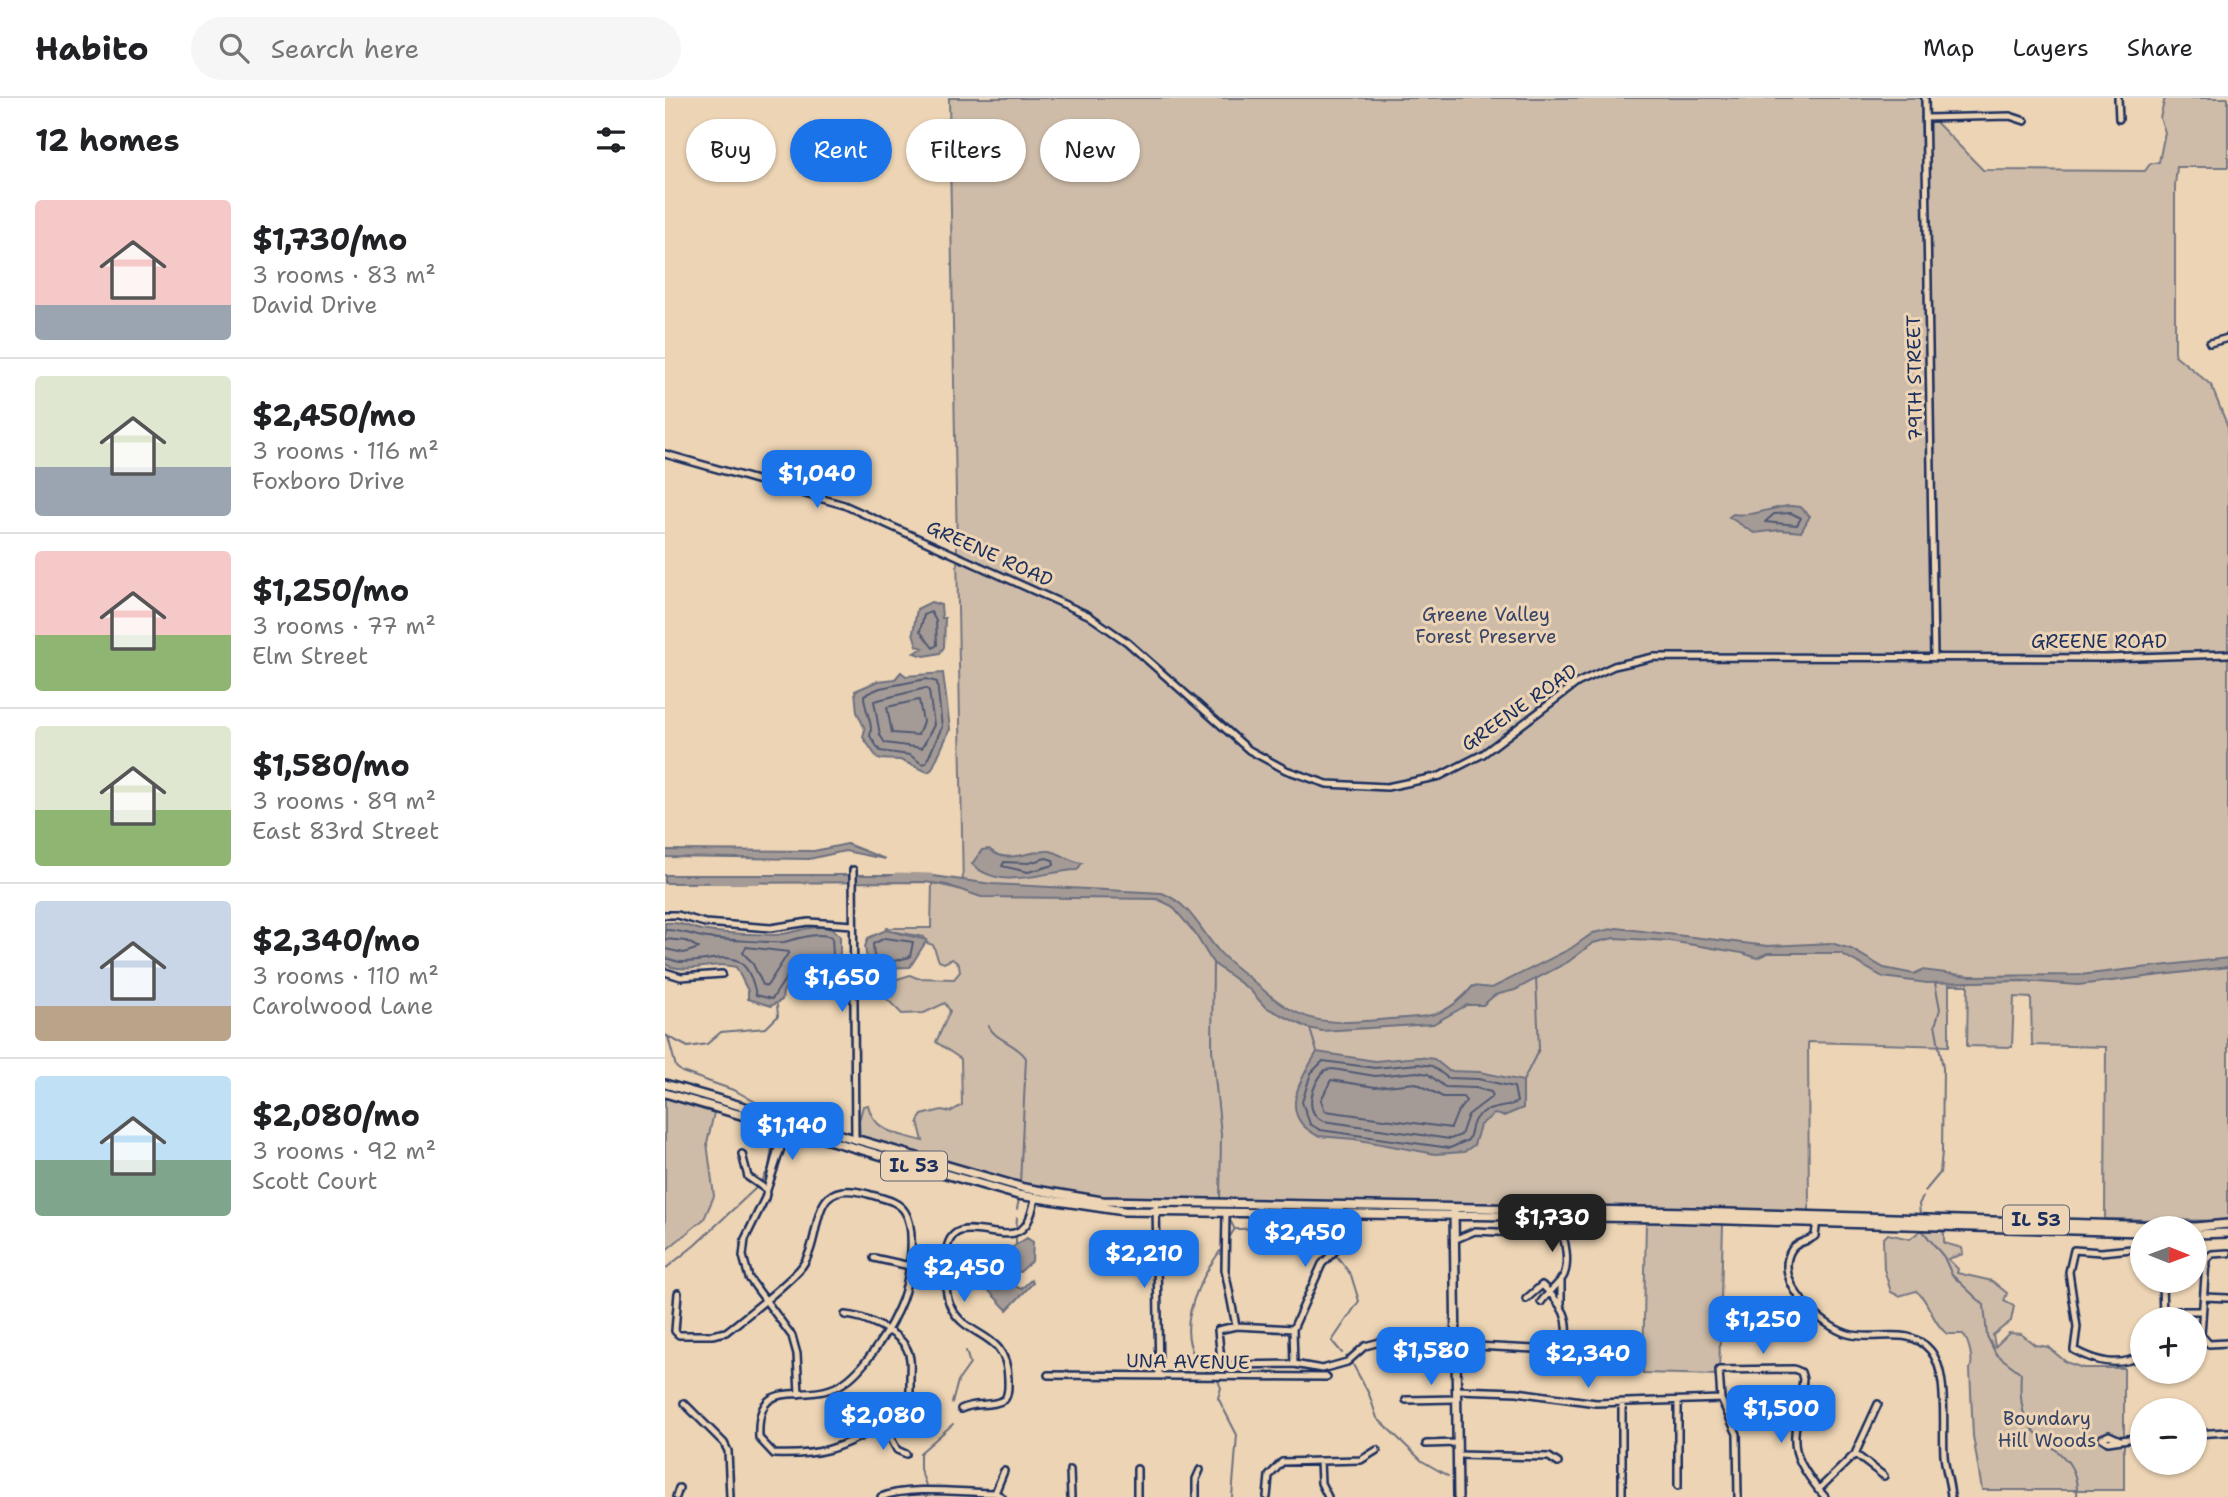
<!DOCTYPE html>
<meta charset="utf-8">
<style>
:root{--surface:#fff;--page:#f6f6f6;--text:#202124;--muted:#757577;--line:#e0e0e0;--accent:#1a73e8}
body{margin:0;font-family:"Shantell Sans",sans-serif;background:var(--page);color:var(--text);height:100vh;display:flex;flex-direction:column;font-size:26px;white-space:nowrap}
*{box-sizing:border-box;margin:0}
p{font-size:23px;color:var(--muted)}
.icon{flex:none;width:38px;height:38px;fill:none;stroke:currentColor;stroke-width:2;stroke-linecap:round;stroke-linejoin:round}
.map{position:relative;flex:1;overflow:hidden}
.sheet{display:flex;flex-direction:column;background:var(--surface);width:665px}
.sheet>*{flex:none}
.guide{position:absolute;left:21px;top:21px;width:665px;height:63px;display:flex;gap:14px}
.needle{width:46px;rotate:91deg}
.tools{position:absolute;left:1465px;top:1118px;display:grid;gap:14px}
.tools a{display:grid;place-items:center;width:77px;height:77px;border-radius:50%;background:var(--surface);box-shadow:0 2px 5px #0004;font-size:35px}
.price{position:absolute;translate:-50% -60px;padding:0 16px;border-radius:14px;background:var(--accent);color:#fff;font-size:23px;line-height:46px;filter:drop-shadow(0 2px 4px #0008)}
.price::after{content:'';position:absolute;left:50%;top:42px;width:21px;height:16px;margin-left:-10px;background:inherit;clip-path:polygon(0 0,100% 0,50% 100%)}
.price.active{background:#222;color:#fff}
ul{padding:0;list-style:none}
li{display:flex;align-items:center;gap:21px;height:175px;padding:0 35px}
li+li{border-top:2px solid var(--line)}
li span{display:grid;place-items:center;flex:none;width:196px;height:140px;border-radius:7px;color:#555}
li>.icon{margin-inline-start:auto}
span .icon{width:84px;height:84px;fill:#fffc;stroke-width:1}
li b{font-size:30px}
h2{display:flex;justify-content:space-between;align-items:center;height:84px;padding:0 35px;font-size:30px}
.tag{padding:0 24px;border-radius:32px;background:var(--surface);box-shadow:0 2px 5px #0004;font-size:24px;line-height:63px}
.tag.active{background:var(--accent);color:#fff}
header{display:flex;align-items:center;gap:42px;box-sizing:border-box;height:98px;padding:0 35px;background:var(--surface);border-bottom:2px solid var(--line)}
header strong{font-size:33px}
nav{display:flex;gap:38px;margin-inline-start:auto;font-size:24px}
.search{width:490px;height:63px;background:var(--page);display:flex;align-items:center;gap:18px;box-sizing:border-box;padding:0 24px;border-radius:38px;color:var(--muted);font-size:26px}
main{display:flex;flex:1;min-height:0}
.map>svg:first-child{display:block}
.green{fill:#cebca8;stroke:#747683;stroke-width:2}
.water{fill:#a49b96;stroke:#6d7080;stroke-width:2}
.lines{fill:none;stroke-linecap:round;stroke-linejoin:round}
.shore{stroke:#525a74;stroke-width:2}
.stream{stroke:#6d7080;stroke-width:2}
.river{stroke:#a49b96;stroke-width:7}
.minor-casing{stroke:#1b2f5e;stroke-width:10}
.major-casing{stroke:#1b2f5e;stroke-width:12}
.minor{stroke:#ecd4b4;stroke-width:5}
.major{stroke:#ecd4b4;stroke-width:7}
.labels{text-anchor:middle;stroke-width:6;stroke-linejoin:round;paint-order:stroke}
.shield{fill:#ecd4b4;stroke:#5a6078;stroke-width:2}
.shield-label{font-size:18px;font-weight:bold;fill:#1b2f5e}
.street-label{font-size:19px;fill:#1b2f5e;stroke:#ecd4b4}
.park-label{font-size:19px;fill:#364469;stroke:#ecd4b4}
</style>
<header>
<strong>Habito</strong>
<div class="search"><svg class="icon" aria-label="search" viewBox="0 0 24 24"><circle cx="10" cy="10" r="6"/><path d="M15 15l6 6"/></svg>Search here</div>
<nav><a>Map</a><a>Layers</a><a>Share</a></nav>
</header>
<main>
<section class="sheet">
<h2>12 homes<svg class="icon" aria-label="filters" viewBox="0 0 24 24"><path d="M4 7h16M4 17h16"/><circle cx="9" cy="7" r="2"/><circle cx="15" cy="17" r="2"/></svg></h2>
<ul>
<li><span style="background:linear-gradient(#f6c9c9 75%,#9aa5b1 0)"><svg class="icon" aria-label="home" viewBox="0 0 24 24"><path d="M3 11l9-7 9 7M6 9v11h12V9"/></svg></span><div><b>$1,730/mo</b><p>3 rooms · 83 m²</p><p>David Drive</p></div></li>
<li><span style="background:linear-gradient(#dfe7d0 65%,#9aa5b1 0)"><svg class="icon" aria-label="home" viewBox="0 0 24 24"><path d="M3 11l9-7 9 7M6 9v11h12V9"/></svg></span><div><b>$2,450/mo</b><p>3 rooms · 116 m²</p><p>Foxboro Drive</p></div></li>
<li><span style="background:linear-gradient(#f6c9c9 60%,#8fb573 0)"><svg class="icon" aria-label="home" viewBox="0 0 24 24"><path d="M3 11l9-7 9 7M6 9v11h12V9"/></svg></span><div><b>$1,250/mo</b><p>3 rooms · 77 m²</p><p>Elm Street</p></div></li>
<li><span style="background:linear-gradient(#dfe7d0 60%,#8fb573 0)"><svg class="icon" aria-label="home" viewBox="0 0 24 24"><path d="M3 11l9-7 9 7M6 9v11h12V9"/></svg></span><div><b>$1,580/mo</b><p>3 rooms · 89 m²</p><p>East 83rd Street</p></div></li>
<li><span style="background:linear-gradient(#c9d6e8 75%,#b9a48a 0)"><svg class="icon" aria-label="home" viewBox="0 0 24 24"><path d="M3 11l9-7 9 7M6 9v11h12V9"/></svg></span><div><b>$2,340/mo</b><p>3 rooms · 110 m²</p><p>Carolwood Lane</p></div></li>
<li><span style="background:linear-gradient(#bfe0f5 60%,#7fa58c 0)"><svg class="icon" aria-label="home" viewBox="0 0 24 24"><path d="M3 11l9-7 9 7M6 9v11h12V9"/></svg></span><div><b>$2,080/mo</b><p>3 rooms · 92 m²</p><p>Scott Court</p></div></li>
</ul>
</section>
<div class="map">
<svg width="1563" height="1399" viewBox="0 0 1563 1399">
<rect width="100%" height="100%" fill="#ecd4b4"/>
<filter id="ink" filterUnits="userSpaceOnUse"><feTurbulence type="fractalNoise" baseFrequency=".0143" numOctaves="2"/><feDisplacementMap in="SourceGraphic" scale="14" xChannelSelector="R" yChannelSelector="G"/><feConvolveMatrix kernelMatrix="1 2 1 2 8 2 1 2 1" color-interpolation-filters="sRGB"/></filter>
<g filter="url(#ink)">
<path class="green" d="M 284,0 L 1256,0 L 1257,60 L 1264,67 L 1263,26 L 1269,22 L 1318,72 L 1480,73 L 1485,66 L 1494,64 L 1500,34 L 1495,20 L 1500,0 L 1563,0 L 1563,69 L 1512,69 L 1510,87 L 1510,257 L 1546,287 L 1563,329 L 1563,1123 L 1440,1121 L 1441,949 L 1367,947 L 1366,900 L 1349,899 L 1347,949 L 1302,948 L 1303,887 L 1284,887 L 1284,948 L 1143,944 L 1144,1115 L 437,1100 L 360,1088 L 195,1039 L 194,1023 L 198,1008 L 203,1007 C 209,1035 234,1036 258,1043 L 253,1023 L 257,1017 L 277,1012 L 285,1014 L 297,1007 L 296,961 L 271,944 L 285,913 L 280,905 L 259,915 L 237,916 L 218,897 L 205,890 L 203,885 L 223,884 L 245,877 L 252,880 L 289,881 L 295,874 L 294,866 L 287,861 L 279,865 L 274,863 L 268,847 L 262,845 L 259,839 L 221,832 L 222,830 L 266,830 L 267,785 L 298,792 Z
M 0,1000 L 49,1015 L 42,1045 L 49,1098 L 39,1121 L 0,1153 Z
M 981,1123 L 1058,1126 L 1054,1277 L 978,1275 Z
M 1274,1132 L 1279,1135 L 1279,1145 L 1297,1150 L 1298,1156 L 1283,1161 L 1293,1171 L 1292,1175 L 1327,1183 L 1342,1195 L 1339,1203 L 1349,1208 L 1346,1223 L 1328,1237 L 1330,1249 L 1344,1235 L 1356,1236 L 1370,1247 L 1383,1249 L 1401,1264 L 1418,1270 L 1459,1270 L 1459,1392 L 1317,1392 L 1308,1338 L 1305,1271 C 1309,1263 1304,1244 1298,1236 L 1282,1236 C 1267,1225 1263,1200 1251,1193 L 1234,1198 L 1226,1194 L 1219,1171 L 1218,1141 L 1223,1136 L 1245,1141 L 1255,1133 Z"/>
<path class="water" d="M 1126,408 L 1135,409 L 1145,418 L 1136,434 L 1115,432 L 1089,435 L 1064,419 L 1068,416 C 1090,419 1104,409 1126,408 Z
M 266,504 L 276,507 L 277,520 L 280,520 L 279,549 L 275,555 L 260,558 L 249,555 L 258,550 L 252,548 L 248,535 L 252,511 Z
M 236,574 L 241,578 L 278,575 L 285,631 L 267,671 L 263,674 L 235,662 L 213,661 L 198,639 L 200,631 L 192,614 L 190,593 L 213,583 L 230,581 Z
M 182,746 L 220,761 L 180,753 L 144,761 L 0,759 L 0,752 L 149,753 Z
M 324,751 C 342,768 366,751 385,753 C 396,755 405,764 417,765 L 412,772 C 378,773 336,794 307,766 L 317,752 Z
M 0,777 L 261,777 L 327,786 L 497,795 C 525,806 534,830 552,851 C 562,864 576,872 588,883 C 638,928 658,927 724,921 C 764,918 780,921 808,888 L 827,890 L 905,851 L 928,835 L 952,830 L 1103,848 L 1166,845 L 1186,851 L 1219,870 L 1249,876 L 1257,872 L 1305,878 L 1415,877 L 1563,860 L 1563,869 L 1413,887 L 1358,883 L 1262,885 L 1218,879 L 1175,855 L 1103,855 L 1092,860 L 1077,855 L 1005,843 L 949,840 L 928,845 L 903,864 L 850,892 L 830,897 L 818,907 L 802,907 L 768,926 L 657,933 L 643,930 L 600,909 L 585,892 L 548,865 L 529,834 L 507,808 L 492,801 L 316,799 L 282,787 L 259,784 L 0,785 Z
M 0,825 C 16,823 27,831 42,833 C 63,836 86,836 108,837 C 127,838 160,818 175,838 L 175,860 L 166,870 L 135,868 L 118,894 L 117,902 L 106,908 L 83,901 L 83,893 L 71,869 C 47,862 22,878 0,866 Z
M 221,832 L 262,842 L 245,869 L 215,870 L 202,862 L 200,849 L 203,840 Z
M 652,954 L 710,963 L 754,959 L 769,961 L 784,973 L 815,974 L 858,983 L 858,1010 L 839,1018 L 829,1016 L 815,1027 L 809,1047 L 799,1054 L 770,1056 L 689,1041 L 653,1038 C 611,1017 636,982 652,954 Z
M 362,1140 L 368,1144 L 367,1163 L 355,1174 L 349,1173 L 344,1164 L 346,1150 Z
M 327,1176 L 356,1191 L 366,1182 L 368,1185 L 342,1212 L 324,1193 Z"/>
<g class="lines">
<path class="shore" d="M 1126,415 L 1136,420 L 1132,427 L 1100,424 L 1109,416 Z
M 266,514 L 271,523 L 272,547 L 268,550 L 255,533 L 259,517 Z
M 261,581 L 272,584 L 277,629 L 261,665 L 257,666 L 245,657 L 215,653 L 205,638 C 209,625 199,612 199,597 L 215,590 Z
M 261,590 L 264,593 L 269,627 L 257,650 L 220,645 L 215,637 L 209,603 Z
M 254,602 L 258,624 L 253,637 L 227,635 L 222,609 Z
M 381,760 L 388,762 L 389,767 L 363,774 L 337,768 L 339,764 L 364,765 Z
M 0,832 C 14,832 24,836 37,839 C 43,841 113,845 119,844 C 136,840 150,834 167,839 L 168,858 L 164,862 L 142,860 L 132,863 L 107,901 L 91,897 C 80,842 53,865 16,864 C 11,864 6,861 0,860
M 220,840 L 248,844 L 245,859 L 225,864 L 209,859 L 208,846 Z
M 0,841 L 21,843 L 34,850 L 19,855 L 0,851
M 81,849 L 124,854 L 102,888 L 98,887 L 87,864 L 78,855 Z
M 658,963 L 710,970 L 753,966 L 767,968 L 783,980 L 813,981 L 849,989 L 852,1004 C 840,1012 814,1007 808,1026 C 806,1031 806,1037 803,1042 L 785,1050 L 655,1032 L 645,1026 L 637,1004 L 646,975 Z
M 668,971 L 710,978 L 752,974 L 763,976 L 780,989 L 811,990 L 826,994 L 828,998 L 803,1017 L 796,1037 L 785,1041 L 658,1023 C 637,1013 648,986 660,972 Z
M 666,982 L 710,989 L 751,985 L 778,999 L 798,999 L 801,1003 L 792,1015 L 786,1030 L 660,1013 L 656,1002 Z"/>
<path class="stream" d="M 548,865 L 547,951 L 556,1036 L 555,1104
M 324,928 C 329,942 352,945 361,960 L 355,1086
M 1270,928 L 1275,911 L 1270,885
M 645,931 L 652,954
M 0,937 L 23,949 L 42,946 L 56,934 L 101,930 L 113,918 L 112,907
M 3,939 L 11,969 L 17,974 L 71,993 L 94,1006
M 858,983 L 874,951 L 871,880
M 96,1085 L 104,1070 L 109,1033
M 1260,1093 L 1275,1075 L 1277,1054 L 1278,970 L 1270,926
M 352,1111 L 354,1101
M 1255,1117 L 1254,1106 L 1258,1099
M 564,1120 L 569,1130
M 569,1131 C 581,1132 592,1128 604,1128 C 628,1127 647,1139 666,1153
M 351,1132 L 352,1120
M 1257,1132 L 1279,1159 L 1287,1177 L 1319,1207 L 1322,1238 L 1331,1256 L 1356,1275 C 1355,1289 1355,1305 1360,1319 C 1374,1351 1415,1351 1412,1399
M 351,1138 L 351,1146
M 564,1140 L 569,1132
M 671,1157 L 686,1177 L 694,1203 L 667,1243 L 677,1255
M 0,1171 L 30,1147 L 92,1089
M 349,1185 L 351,1173
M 686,1263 L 704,1296 L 712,1320 L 757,1363 L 783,1378
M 546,1276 C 501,1243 532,1184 558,1149
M 552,1280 L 556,1290 L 553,1300 L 572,1337 L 567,1399
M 287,1305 L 293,1283 L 305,1266 L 301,1253
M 262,1390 L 255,1371 L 255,1355 L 288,1326
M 261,1399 L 262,1398"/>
<path class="river" d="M 232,778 L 265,779
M 47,782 L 91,782"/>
<g class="minor-casing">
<path id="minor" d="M 1260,0 L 1269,559
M 1453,0 L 1454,21
M 1260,20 L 1345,18 L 1360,23
M 1545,245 L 1563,240
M 0,356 L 179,407 L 423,517 L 462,544 L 584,652 L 621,672 L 662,686 L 722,689 L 775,678 L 818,656 L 912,585 L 949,568 L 989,559 L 1442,560 L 1563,556
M 188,772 L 190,1042
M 0,817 L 12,817 L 40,825 L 106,830 L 144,824 L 188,827
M 0,874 L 16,879 L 57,876
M 119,1026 L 100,1100 L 80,1141 L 78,1158 L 84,1180 L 127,1238 L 132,1256 L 134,1296
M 77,1056 L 83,1079 L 102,1092
M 102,1092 L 125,1023
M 491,1106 L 494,1277
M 561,1115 L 560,1172 L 571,1228
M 1152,1122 L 1150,1138 C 1143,1144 1133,1143 1127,1151 C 1106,1183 1156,1228 1183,1236 C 1210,1244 1244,1227 1265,1252 C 1284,1274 1277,1328 1279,1357 C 1280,1371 1285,1384 1286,1399
M 789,1142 L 810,1133 L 898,1137
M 1477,1150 L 1436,1154 L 1409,1152 L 1404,1174 L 1412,1229 L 1409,1252 C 1431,1264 1454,1270 1477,1257
M 1563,1155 L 1547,1156 L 1541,1162 L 1536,1237 L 1544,1246 L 1563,1245
M 209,1160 L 245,1168
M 1530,1169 L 1541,1169
M 1497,1183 L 1498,1222
M 13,1195 L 10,1233 L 14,1237 L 47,1237 L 61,1234 C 85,1215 113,1194 134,1172 C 162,1141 138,1077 203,1096 C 215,1100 233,1102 240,1114 C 252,1132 244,1183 237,1202 C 227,1228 200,1273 175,1287 C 136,1308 91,1274 94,1340 L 109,1356 C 154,1358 173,1351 212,1330 C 221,1325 232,1321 239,1312 C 246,1303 245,1292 245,1281 C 245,1270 247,1259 241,1249 C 232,1233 198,1218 180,1217
M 1539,1199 L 1563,1200
M 876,1204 C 882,1195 895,1186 899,1177 C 904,1165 901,1140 894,1131 L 883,1130 L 879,1119
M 896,1205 L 896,1181
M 1512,1213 L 1537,1213
M 628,1231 L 571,1228 L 553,1232 L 556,1262 L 562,1267 L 629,1266 L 657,1271 L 682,1264 L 700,1248 L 715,1244 L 791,1241
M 791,1247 L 888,1252 L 898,1249 C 910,1223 895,1204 877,1187 L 861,1201
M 629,1266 L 628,1231 L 657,1166 L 671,1152 L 670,1116
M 383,1277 L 662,1279
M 792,1292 L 852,1294 L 931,1305 L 1056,1301
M 741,1302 L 792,1301
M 19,1305 L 59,1345 L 63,1353 L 65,1399
M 957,1305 L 957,1399
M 296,1311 C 310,1303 327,1310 340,1301 C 344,1295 343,1288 343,1281 C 342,1232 302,1242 286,1209 C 279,1196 280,1172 281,1156 C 286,1106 340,1153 360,1128 C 367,1120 368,1107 371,1098
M 219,1327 L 232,1352 L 241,1356
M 1530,1336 L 1563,1334
M 1455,1342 L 1444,1337 L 1437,1340 L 1443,1344 L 1477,1339
M 761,1346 L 792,1345
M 1190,1356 L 1219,1378
M 792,1357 L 884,1359 L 893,1365
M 655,1363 L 656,1385 L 663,1399
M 472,1371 L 472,1399
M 405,1372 L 406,1399
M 1013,1388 L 1013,1304
M 1153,1392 L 1190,1356 L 1213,1306
M 330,1395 L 339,1373
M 11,1399 L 14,1390
M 216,1399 C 246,1387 298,1395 330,1395 L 337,1399
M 531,1399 L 531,1381 L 535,1372
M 602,1399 L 604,1378 L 617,1364 L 696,1362 L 712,1352
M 1073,1399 L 1072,1336 L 1056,1301 L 1054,1272 L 1129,1271 L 1136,1274 L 1138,1281 C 1132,1341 1115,1347 1160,1399"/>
</g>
<g class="major-casing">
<path id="major" d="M 0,986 L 359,1090 L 437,1103 L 1028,1114 L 1530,1129 L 1563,1126
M 0,995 L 353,1097 L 459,1113 L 999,1120 L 1477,1134
M 789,1113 L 793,1399
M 1530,1136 L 1563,1135"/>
</g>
<use href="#minor" class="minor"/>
<use href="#major" class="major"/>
</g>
</g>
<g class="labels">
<g class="shield">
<rect x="216" y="1053.5" width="66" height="29" rx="5"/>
<rect x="1338" y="1107.5" width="66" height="29" rx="5"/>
</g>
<g class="shield-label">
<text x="249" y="1074">IL 53</text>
<text x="1371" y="1128">IL 53</text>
</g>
<g class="street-label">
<text transform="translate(1249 280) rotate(-91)" y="7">79TH STREET</text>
<text transform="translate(325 455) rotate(24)" y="7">GREENE ROAD</text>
<text x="1434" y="550">GREENE ROAD</text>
<text transform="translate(854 609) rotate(-35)" y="7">GREENE ROAD</text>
<text transform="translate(523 1263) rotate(1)" y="7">UNA AVENUE</text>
</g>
<g class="park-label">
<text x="821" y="523">Greene Valley<tspan x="821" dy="22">Forest Preserve</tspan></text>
<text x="1382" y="1327">Boundary<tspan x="1382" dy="22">Hill Woods</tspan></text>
</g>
</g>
</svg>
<div class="tools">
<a><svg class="needle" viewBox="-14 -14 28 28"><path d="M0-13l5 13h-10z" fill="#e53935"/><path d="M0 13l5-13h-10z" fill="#757577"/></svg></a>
<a>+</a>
<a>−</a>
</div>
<b class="price" style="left:152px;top:412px">$1,040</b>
<b class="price" style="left:177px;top:916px">$1,650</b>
<b class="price" style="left:127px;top:1064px">$1,140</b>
<b class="price active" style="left:887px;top:1156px">$1,730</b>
<b class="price" style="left:640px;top:1171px">$2,450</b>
<b class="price" style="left:479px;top:1192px">$2,210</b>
<b class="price" style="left:299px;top:1206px">$2,450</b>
<b class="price" style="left:1098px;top:1258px">$1,250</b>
<b class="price" style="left:766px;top:1289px">$1,580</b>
<b class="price" style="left:923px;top:1292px">$2,340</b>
<b class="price" style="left:1116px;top:1347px">$1,500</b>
<b class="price" style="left:218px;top:1354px">$2,080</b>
<div class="guide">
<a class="tag">Buy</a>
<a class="tag active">Rent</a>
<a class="tag">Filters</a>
<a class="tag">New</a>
</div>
</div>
</main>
